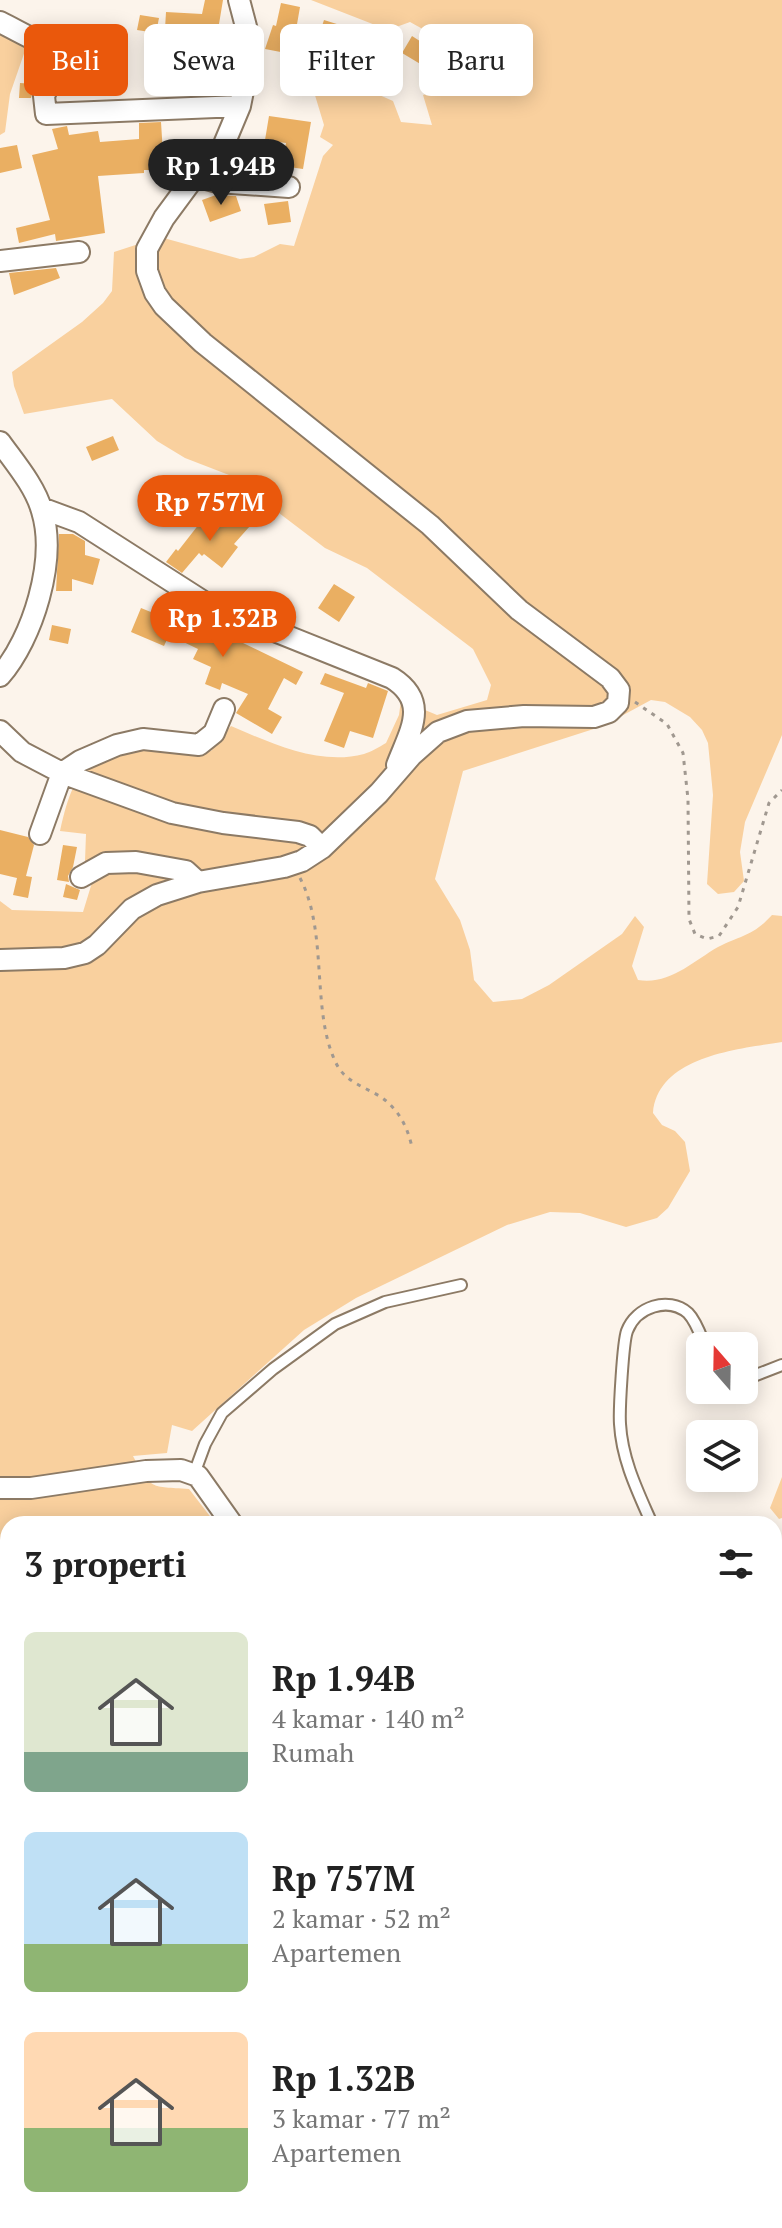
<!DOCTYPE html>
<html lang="id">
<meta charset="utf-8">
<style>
:root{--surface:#fff;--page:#f6f6f6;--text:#222;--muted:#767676;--accent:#ea580c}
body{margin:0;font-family:"PT Serif",serif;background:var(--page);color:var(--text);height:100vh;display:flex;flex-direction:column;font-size:30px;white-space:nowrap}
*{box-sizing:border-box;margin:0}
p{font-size:26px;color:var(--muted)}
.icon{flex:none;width:44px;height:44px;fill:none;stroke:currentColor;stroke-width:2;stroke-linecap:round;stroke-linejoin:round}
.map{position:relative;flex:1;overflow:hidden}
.sheet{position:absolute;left:0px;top:1516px;width:782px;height:712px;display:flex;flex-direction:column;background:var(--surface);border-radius:24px 24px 0 0;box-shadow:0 4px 20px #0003}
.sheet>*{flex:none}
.guide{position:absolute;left:24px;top:24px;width:734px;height:72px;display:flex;gap:16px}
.needle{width:52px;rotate:340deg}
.fabs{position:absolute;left:686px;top:1332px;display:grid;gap:16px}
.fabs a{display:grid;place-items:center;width:72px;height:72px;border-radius:12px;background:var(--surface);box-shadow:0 4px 20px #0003;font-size:40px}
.price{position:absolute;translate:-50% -68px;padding:0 18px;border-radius:28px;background:var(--accent);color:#fff;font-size:26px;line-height:52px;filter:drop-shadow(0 2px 4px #0008)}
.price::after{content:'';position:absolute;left:50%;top:48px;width:24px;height:18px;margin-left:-12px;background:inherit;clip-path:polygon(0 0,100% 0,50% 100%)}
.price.active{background:#222;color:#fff}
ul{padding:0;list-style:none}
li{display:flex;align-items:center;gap:24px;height:200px;padding:0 24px}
li span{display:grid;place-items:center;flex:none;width:224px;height:160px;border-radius:12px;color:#555}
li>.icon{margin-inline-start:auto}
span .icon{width:96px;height:96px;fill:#fffc;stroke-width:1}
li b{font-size:34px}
h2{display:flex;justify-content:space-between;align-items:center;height:96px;padding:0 24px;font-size:34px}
.pill{padding:0 28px;border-radius:12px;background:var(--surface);box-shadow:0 4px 20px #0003;font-size:28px;line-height:72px}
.pill.active{background:var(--accent);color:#fff}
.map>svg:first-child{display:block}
.green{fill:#f9d09e}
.building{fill:#eaaf62}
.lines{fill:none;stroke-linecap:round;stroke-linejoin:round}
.service-casing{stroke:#8c7a65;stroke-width:14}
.minor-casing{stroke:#8c7a65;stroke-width:24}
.path{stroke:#a09890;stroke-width:3;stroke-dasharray:4 6;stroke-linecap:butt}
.service{stroke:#fff;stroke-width:10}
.minor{stroke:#fff;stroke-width:20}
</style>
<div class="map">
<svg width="782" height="2228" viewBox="0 0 782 2228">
<rect width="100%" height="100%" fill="#fcf4eb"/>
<path class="green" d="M 311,0 L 782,0 L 782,735 L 745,822 L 740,852 L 744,881 L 734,892 L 718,894 L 707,884 L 713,795 L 708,743 L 702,730 L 690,717 L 665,702 L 651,700 L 603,726 L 463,771 L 435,879 L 460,920 L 470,950 L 474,980 L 493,1002 L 522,999 L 549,985 L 622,934 L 635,916 L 644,927 L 632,966 L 638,980 C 670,985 692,962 718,947 C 742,935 753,936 772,915 L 782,916 L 782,1042 C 738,1049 658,1056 653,1113 L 662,1125 L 675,1131 L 685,1142 L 690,1171 L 668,1208 L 657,1218 L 626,1227 L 580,1213 L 550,1212 L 507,1225 L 356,1298 L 304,1330 L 192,1431 L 172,1425 L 167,1453 L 133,1456 C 152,1491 150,1486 189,1489 L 216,1524 L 8,1524 L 8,1767 L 0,1765 L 0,901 L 12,910 L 83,912 L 94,876 L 85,861 L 86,834 L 60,831 C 71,783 78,763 129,753 C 141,751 155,747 167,747 C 182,748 196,752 211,751 L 231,726 C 271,743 319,766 364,754 C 371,752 379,747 386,743 L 399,715 L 401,700 L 437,715 L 487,700 L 491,685 L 473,649 L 367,568 L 325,548 L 229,475 L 185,458 L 157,441 L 112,399 L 24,414 L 14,386 L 12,372 L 82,322 L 103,303 L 112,291 L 114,252 L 160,237 L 240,259 L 254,257 L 280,244 L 294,246 L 323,156 L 333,145 L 320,137 L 324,125 L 314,92 L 312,69 L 338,70 L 368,90 L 393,101 L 401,122 L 432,125 L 423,95 L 436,91 L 432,79 L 457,48 L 410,22 L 388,30 Z
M 0,31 L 27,45 L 10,94 L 5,132 L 0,135 Z
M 782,1477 L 782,1518 L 779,1519 L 770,1508 Z
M 782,1579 L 782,1870 L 774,1863 L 774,1586 Z
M 8,2113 L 8,2220 L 28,2220 L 0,2228 L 0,2114 Z
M 73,2220 L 135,2220 L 136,2228 L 75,2228 Z
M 158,2220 L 317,2220 L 316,2228 L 159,2228 Z"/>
<path class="building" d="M 205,0 L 223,0 L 217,36 L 197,36 L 196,43 L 184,42 L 184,30 L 165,29 L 166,12 L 202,14 Z
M 281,3 L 300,7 L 296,30 L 315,35 L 312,58 L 265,49 L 273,25 L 276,26 Z
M 140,15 L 159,18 L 156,33 L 137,30 Z
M 324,20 L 340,25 L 336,37 L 320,32 Z
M 412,36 L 437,52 L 427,68 L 402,53 Z
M 121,44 L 122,60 L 108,62 L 107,56 L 113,52 L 117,45 Z
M 20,83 L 35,84 L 31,98 L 19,98 Z
M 269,116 L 311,122 L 303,169 L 282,166 L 286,143 L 265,140 Z
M 161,122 L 164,170 L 144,170 L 144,173 L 98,176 L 105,233 L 56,241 L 55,234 L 19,243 L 16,228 L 50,220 L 32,155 L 58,149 L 52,129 L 67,126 L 69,135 L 98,131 L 100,142 L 139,139 L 139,123 Z
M 17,145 L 22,168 L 0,173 L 0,148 Z
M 216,195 L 236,196 L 241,211 L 210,222 L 202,200 Z
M 288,201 L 291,222 L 268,225 L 264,204 Z
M 56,268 L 60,278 L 14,295 L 9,273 Z
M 113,436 L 119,450 L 92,461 L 86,447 Z
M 233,511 L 250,526 L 234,544 L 238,547 L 222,568 L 204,554 L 202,556 L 199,553 L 182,573 L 166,562 L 176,549 L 178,551 L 203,519 L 217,530 Z
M 59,534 L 73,534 L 85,541 L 85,555 L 100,559 L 93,585 L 72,579 L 72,591 L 56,591 Z
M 334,584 L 355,597 L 339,622 L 318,608 Z
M 171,597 L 202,616 L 232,628 L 229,634 L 244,640 L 243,643 L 303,672 L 296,685 L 284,678 L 268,709 L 282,717 L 272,734 L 236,713 L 248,694 L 222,683 L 220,690 L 205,684 L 211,667 L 193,659 L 198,649 L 169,635 L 164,646 L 131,632 L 141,608 L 163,617 Z
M 267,598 L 286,612 L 281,619 L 258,610 Z
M 52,625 L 71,629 L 68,644 L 49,640 Z
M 325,673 L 366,688 L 368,683 L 388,691 L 373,738 L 350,731 L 344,748 L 324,741 L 344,693 L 320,684 Z
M 0,830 L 28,837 L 34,845 L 26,876 L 32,877 L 28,898 L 13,895 L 17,878 L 0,874 Z
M 63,845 L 77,847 L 73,867 L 68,876 L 69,882 L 57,880 Z
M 66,884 L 80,890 L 77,900 L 63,897 Z"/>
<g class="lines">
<g class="service-casing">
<path id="service" d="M 744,1375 L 751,1377 L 782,1365
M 194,1474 L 205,1444 L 222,1413 L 273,1369 L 335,1324 L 385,1302 L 461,1285
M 652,1524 C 638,1492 622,1460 620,1424 C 619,1410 623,1342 627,1331 C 636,1307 668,1296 688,1313 C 696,1321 701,1336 705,1346
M 774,1575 L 782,1572"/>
</g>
<g class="minor-casing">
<path id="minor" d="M 0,22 C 42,43 56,57 104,43
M 64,50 L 44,96 L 46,114 L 240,106
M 195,176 L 217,182 L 289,187
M 0,261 L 79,252
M 0,442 C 15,463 35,486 42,511 C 57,560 33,638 0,676
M 41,508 L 79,522 L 207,604 L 392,678 C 430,702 410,731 397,765
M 0,731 L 22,752 L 62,773 L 172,813 L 223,823 L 298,832 L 310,836 L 322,848
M 40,834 L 62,773 L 80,761 L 117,745 L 143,739 L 199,745 L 214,733 L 224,709
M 81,877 L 106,863 L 136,862 L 186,871 L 198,882
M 0,960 L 64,958 L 85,953 L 97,945 L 132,909 L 157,895 L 198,882 L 284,867 L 302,861 L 322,848 L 379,793 L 412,755 L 438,732 L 467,721 L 524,716 L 594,717 L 609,712 L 618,703 L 619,690 L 610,678 L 519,610 L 430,525 L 203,343 L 164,306 L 155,293 L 147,271 L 147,249 L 164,218 L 195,176 L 222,149 L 240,106 L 250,56 L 249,38 L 239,0
M 0,1488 L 31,1488 L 146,1471 L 181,1470 L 198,1476 L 232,1524
M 774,1879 L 782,1884
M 0,1910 L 8,1912
M 0,1990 L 8,1991
M 0,2093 L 8,2094
M 662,2220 L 665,2228
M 147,2228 L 148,2220
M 774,2228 C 775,2183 777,2137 777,2092 C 777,2060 774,2031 782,2000"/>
</g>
<path class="path" d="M 635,702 L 667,724 L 683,753 L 688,799 L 689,919 L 695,934 L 707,939 L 719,936 L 738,907 L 769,803 L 782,790
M 300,878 C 329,933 310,1013 337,1065 C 346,1082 365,1087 381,1097 C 399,1110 407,1126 412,1147"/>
<use href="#service" class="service"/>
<use href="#minor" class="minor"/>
</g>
</svg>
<div class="fabs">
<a><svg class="needle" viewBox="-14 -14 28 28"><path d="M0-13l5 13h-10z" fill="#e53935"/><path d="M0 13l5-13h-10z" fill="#767676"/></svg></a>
<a><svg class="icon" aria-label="layers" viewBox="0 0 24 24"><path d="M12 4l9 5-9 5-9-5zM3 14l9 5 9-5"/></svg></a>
</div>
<b class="price active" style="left:221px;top:207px">Rp 1.94B</b>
<b class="price" style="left:210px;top:543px">Rp 757M</b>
<b class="price" style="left:223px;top:659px">Rp 1.32B</b>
<div class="guide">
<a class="pill active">Beli</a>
<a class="pill">Sewa</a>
<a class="pill">Filter</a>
<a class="pill">Baru</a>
</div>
<section class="sheet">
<h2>3 properti<svg class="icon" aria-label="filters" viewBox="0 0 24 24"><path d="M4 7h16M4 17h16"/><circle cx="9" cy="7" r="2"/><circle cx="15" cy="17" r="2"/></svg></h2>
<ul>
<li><span style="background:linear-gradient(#dfe7d0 75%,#7fa58c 0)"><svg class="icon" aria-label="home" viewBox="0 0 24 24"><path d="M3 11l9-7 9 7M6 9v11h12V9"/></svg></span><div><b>Rp 1.94B</b><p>4 kamar · 140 m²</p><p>Rumah</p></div></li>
<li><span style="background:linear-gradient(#bfe0f5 70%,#8fb573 0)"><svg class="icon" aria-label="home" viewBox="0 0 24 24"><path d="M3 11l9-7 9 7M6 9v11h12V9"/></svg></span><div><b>Rp 757M</b><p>2 kamar · 52 m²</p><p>Apartemen</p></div></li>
<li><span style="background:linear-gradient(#ffd9b3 60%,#8fb573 0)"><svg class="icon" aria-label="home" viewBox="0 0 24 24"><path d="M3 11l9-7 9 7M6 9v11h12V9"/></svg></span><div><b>Rp 1.32B</b><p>3 kamar · 77 m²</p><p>Apartemen</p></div></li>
</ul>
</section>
</div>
